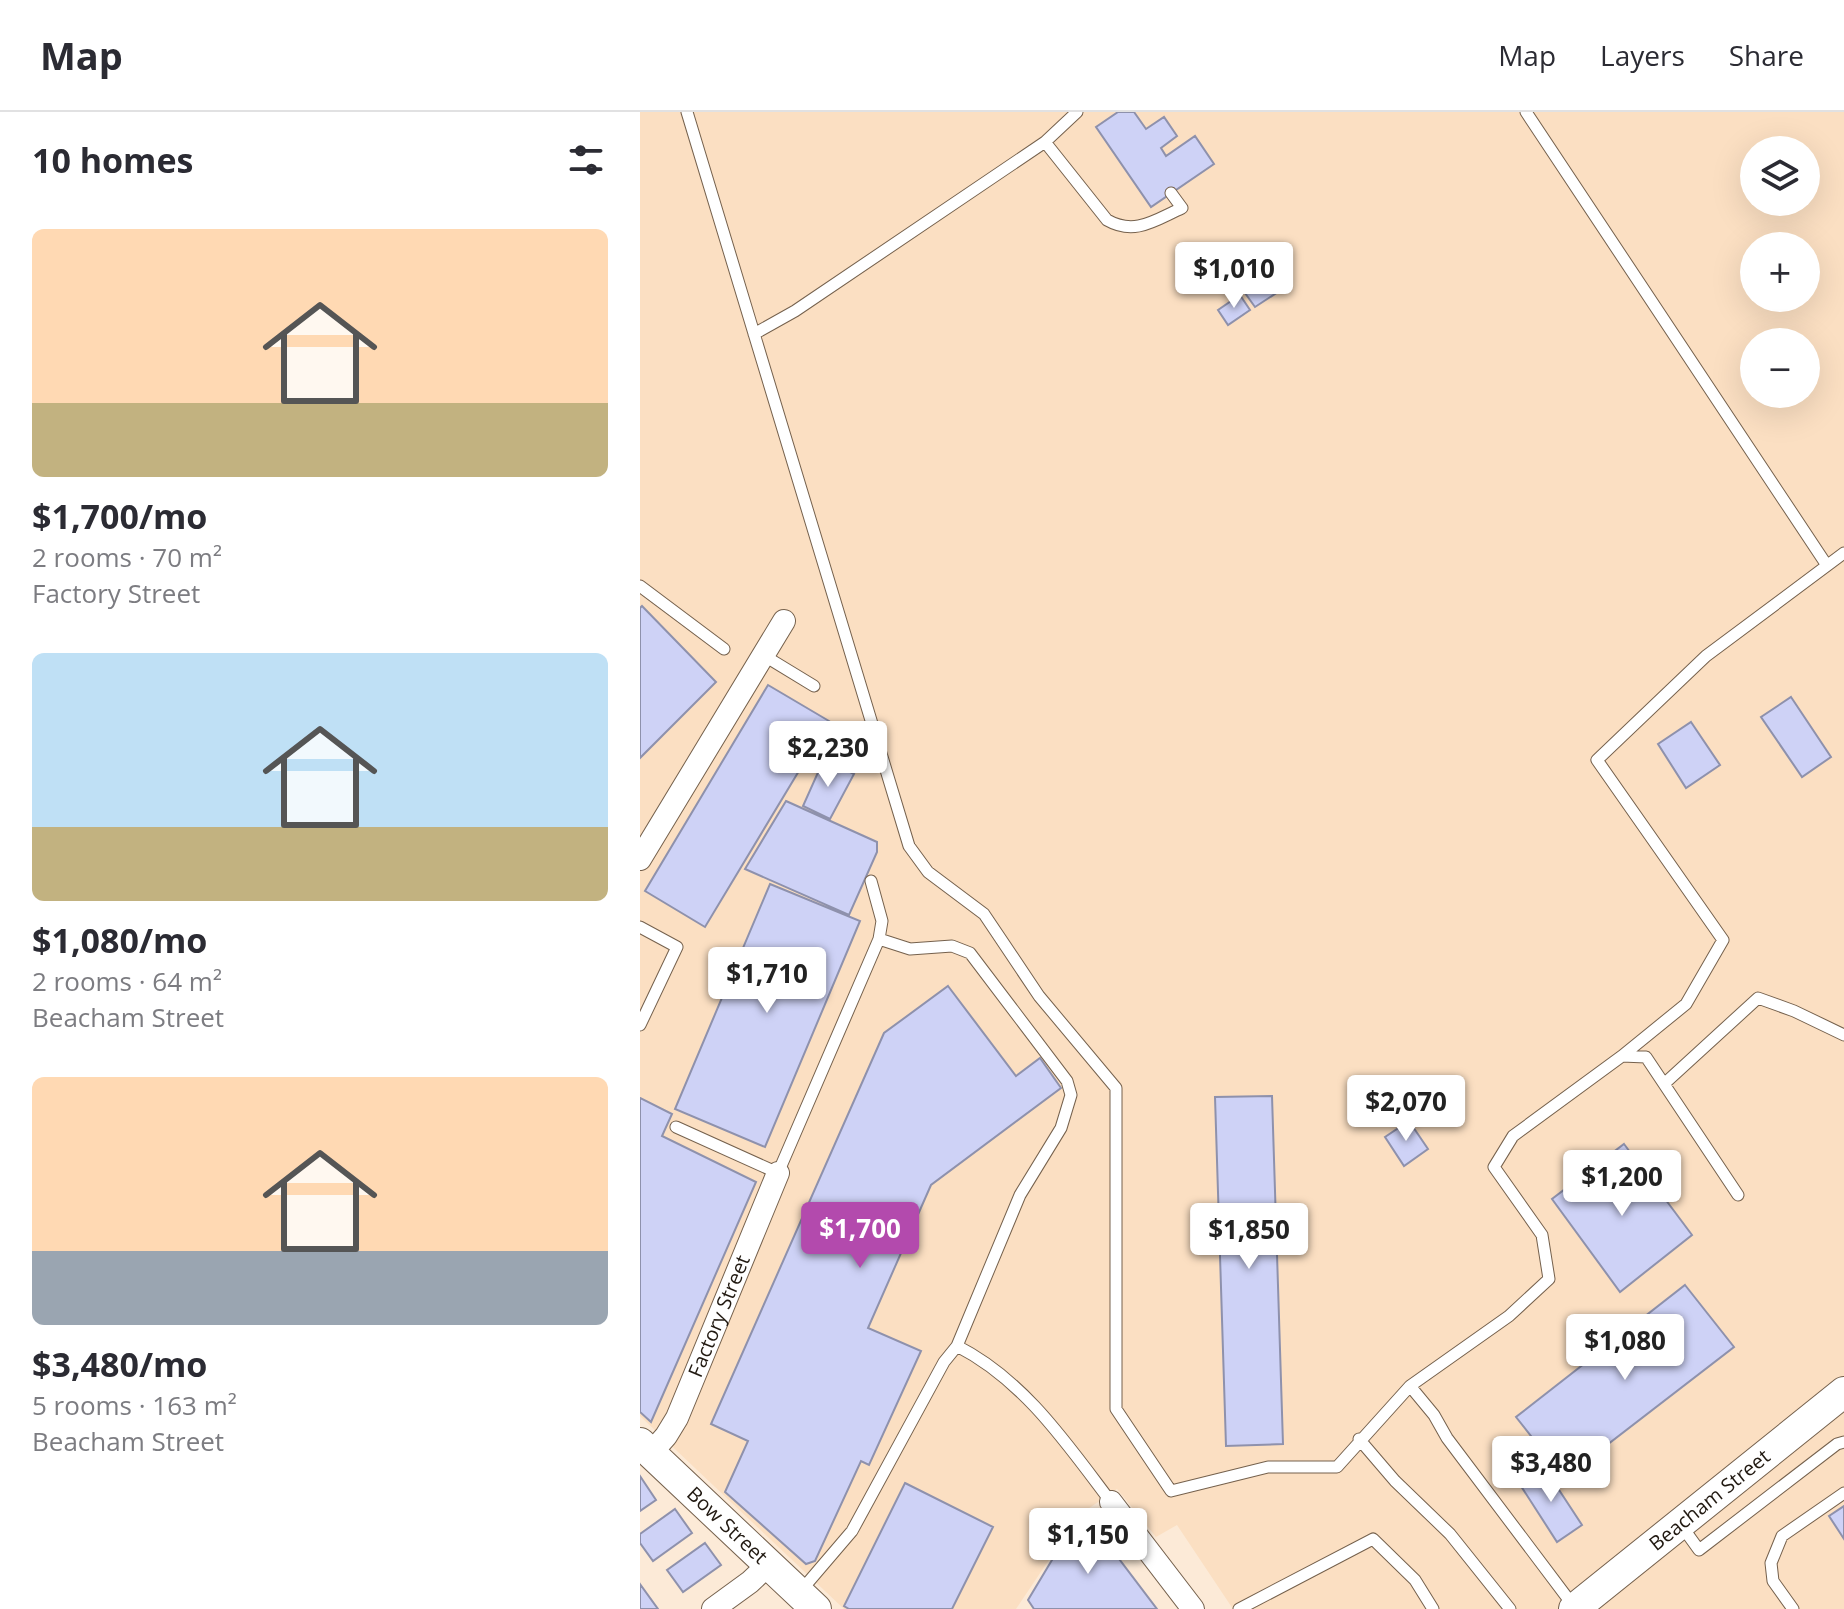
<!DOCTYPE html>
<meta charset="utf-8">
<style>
:root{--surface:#fff;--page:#f7f7f7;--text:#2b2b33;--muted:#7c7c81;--line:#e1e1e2;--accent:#b34aad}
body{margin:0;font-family:"Open Sans",sans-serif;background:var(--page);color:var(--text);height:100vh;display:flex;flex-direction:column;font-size:30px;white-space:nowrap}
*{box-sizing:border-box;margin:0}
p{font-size:26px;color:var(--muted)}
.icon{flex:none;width:44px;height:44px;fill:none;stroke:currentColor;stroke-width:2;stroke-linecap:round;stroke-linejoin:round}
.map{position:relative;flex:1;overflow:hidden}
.side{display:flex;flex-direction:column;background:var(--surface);width:640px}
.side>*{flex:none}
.fabs{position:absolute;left:1100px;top:24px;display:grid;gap:16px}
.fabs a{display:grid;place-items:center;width:80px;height:80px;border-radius:50%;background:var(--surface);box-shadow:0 8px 32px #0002;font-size:40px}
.price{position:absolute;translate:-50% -68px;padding:0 18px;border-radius:8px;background:#fff;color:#222;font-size:26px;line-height:52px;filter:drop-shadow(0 2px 4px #0008)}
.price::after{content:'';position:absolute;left:50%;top:48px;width:24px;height:18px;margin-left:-12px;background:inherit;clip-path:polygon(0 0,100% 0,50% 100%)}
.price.active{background:var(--accent);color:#fff}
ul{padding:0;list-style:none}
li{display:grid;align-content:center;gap:16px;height:424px;padding:0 32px}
li span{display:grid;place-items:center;height:248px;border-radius:12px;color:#555}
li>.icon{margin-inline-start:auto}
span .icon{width:144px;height:144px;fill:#fffc;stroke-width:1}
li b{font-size:34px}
h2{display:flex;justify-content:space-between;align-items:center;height:96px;padding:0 32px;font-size:34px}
header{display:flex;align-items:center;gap:48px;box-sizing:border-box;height:112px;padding:0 40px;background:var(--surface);border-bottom:2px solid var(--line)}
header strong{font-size:38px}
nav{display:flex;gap:44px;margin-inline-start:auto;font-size:28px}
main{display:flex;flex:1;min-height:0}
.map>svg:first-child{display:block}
.built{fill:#fbdfc2;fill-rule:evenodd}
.building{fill:#ced2f6;stroke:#8e91ac;stroke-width:2}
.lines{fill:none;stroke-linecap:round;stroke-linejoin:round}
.lane-casing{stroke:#75614d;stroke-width:13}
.street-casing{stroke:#75614d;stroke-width:24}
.secondary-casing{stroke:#75614d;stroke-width:32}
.lane{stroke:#fff;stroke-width:11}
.street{stroke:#fff;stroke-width:22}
.secondary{stroke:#fff;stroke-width:30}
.labels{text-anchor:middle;stroke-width:6;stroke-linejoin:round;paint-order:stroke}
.street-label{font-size:20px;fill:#211911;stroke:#fff}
</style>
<header>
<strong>Map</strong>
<nav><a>Map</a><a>Layers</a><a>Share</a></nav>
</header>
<main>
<section class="side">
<h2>10 homes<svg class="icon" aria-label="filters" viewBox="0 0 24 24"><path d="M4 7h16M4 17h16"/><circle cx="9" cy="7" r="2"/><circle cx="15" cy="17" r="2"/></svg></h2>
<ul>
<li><span style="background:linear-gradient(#ffd9b3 70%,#c2b280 0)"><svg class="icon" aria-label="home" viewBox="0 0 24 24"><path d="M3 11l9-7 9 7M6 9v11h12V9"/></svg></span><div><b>$1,700/mo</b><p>2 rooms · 70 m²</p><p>Factory Street</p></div></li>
<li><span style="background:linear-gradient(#bfe0f5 70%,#c2b280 0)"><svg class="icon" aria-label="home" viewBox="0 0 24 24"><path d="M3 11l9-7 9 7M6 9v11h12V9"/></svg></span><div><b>$1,080/mo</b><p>2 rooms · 64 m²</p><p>Beacham Street</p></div></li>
<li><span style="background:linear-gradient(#ffd9b3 70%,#9aa5b1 0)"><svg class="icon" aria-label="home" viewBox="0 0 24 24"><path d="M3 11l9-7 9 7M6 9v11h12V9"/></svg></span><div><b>$3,480/mo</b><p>5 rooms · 163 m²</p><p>Beacham Street</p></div></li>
</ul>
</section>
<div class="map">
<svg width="1204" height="1497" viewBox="0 0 1204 1497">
<rect width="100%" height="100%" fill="#fcead7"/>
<path class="built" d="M 0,0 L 1204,0 L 1204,1497 L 593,1497 L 537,1413 L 516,1425 L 477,1377 L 439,1403 L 376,1497 L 204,1497 L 0,1304 ZM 1114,38 L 1166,38 L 1166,90 L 1114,90 ZM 1114,134 L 1166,134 L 1166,186 L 1114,186 ZM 1114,230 L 1166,230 L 1166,282 L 1114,282 Z"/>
<path class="building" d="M 478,0 L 494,0 L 506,17 L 524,5 L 537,24 L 521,36 L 526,44 L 555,24 L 574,52 L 511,95 L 456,15 Z
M 631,163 L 641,178 L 615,195 L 605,181 Z
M 600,183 L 610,198 L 588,213 L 578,198 Z
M 2,494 L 76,570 L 0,646 L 0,496 Z
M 128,573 L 189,609 L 65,815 L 5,779 Z
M 1151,585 L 1191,645 L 1162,665 L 1121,605 Z
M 1051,610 L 1080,653 L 1046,676 L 1018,632 Z
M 184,647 L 214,662 L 190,707 L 163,694 Z
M 146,689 L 237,730 L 237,740 L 209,803 L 105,757 Z
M 130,772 L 220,809 L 125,1035 L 35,997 Z
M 308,874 L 376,964 L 400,946 L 421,976 L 291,1073 L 228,1216 L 281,1239 L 229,1353 L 221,1349 L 175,1449 L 166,1452 L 85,1380 L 108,1329 L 71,1312 L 244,921 Z
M 632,984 L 643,1332 L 586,1334 L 575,985 Z
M 0,986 L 32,1002 L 22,1024 L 116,1070 L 11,1310 L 0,1300 Z
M 769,1009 L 788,1037 L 764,1054 L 745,1025 Z
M 984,1032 L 1052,1123 L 980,1180 L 912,1087 Z
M 1045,1173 L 1094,1235 L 924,1366 L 876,1305 Z
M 904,1355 L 942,1413 L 917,1430 L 879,1371 Z
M 0,1364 L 16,1388 L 0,1399 Z
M 265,1371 L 353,1415 L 312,1497 L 209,1497 L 204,1494 Z
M 1204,1394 L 1204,1427 L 1189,1404 Z
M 35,1397 L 52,1421 L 13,1449 L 0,1431 L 0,1422 Z
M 442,1398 L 517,1497 L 394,1497 L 388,1488 Z
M 65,1431 L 81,1453 L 43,1480 L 27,1458 Z
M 0,1472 L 18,1497 L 0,1497 Z"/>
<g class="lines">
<g class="lane-casing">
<path id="lane" d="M 47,0 L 269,734 L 288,760 L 344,802 L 399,884 L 476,976 L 476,1297 L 531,1379 L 628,1355 L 697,1355 L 770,1274 L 869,1204 L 909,1167 L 902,1123 L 854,1055 L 873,1024 L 982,944 L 1006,945 L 1098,1083
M 886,0 L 1186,452
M 405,30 L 467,108 C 495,124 515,108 542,96 L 531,81
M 114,222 L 155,199 L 405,30 L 437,0
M 0,474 L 84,537
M 123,543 L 174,574
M 0,815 L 37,835 L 0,913
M 982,944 L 1046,892 L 1083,828 L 957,648 L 1066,544 L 1204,441
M 1024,972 L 1118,886 L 1154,899 L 1204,923
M 36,1015 L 138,1061 L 239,827 L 242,809 L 231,769
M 317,1234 C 384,1268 427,1332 471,1390
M 770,1274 L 794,1303 L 807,1326 L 935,1496
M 719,1327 L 755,1369 L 810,1422 L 870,1497
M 1041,1413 L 1059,1438 L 1197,1332 L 1204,1330
M 159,1481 L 212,1419 L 304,1250 L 317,1234 L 380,1083 L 421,1016 L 431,983 L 427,969 L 330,841 L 312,834 L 270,837 L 239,827
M 599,1497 L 733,1427 L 775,1468 L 793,1497
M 1153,1497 L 1133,1469 L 1131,1451 L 1142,1424 L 1204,1381"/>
</g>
<g class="street-casing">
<g id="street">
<path d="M 0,747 L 144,509"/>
<path id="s1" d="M 11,1341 L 26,1324 L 37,1306 L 138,1061"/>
<path d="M 471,1390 L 553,1497"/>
<path d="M 73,1497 L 110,1470 L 128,1453"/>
</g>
</g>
<g class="secondary-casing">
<g id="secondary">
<path id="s2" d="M 0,1331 L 176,1497"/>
<path id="s3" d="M 934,1497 L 1204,1280"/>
</g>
</g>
<use href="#lane" class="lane"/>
<use href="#street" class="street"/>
<use href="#secondary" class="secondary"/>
</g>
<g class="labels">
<g class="street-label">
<text dy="7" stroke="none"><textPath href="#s1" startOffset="154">Factory Street</textPath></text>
<text dy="7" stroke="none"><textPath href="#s3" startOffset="174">Beacham Street</textPath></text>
<text dy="7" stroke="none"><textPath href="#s2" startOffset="120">Bow Street</textPath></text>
</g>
</g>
</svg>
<div class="fabs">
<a><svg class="icon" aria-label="layers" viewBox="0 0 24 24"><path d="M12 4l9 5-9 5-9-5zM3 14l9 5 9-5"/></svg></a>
<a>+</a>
<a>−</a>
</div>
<b class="price" style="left:594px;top:198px">$1,010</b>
<b class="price" style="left:188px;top:677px">$2,230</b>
<b class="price" style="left:127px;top:903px">$1,710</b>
<b class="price" style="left:766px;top:1031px">$2,070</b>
<b class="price" style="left:982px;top:1106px">$1,200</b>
<b class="price active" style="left:220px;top:1158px">$1,700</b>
<b class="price" style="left:609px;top:1159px">$1,850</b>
<b class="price" style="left:985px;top:1270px">$1,080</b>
<b class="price" style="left:911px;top:1392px">$3,480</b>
<b class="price" style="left:448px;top:1464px">$1,150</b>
</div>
</main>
